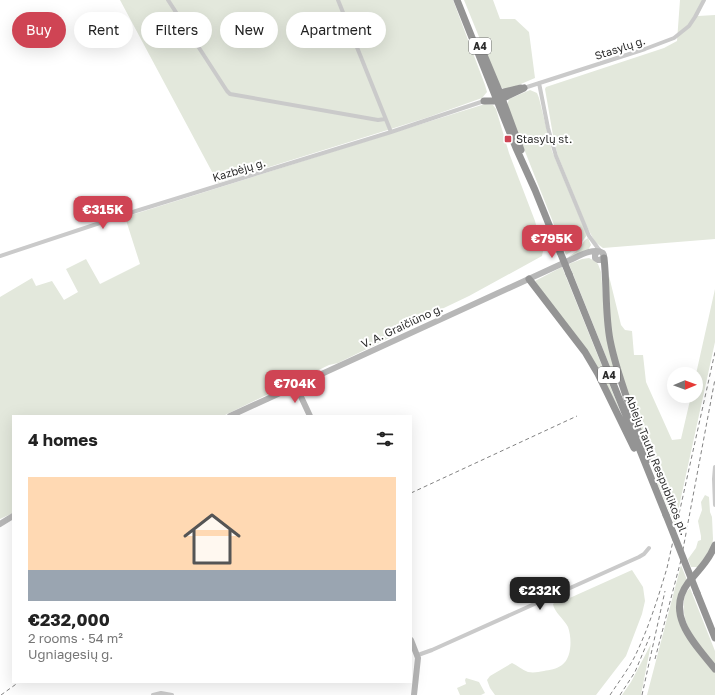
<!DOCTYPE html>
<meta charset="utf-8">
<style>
:root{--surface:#fff;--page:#f2f2f2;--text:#222;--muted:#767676;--line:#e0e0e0;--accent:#cf4454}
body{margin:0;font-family:"Golos Text",sans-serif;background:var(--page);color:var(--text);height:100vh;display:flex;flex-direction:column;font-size:15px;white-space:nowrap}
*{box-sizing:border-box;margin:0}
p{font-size:13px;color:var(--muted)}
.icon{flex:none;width:22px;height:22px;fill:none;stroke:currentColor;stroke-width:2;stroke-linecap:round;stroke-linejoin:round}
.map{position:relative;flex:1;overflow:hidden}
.details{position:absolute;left:12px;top:415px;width:400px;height:268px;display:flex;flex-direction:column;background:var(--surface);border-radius:0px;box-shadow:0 4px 16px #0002}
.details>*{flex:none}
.guide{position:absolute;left:12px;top:12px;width:400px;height:36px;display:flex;gap:8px}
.needle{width:26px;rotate:89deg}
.fabs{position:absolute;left:667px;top:367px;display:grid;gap:8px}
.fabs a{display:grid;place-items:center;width:36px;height:36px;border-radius:50%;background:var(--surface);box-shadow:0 4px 16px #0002;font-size:20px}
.price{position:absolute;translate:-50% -34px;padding:0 9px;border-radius:8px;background:var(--accent);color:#fff;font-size:13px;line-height:26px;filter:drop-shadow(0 1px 2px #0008)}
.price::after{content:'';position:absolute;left:50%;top:24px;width:12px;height:9px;margin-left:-6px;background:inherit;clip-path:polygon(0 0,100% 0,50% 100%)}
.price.current{background:#222;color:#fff}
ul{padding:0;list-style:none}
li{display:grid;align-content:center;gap:8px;height:212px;padding:0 16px}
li+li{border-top:1px solid var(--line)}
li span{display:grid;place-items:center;height:124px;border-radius:0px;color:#555}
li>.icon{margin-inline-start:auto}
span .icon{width:72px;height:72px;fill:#fffc;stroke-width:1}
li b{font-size:17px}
h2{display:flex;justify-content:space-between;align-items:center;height:48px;padding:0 16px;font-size:17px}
.tag{padding:0 14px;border-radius:18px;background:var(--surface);box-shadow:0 4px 16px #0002;font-size:14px;line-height:36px}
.tag.current{background:var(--accent);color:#fff}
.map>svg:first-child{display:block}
.green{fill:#e3e8dc}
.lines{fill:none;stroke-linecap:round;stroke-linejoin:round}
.street{stroke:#cacaca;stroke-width:4}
.secondary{stroke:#b7b7b7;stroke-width:6}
.highway{stroke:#949494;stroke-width:7}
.rail{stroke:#828282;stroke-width:1;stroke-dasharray:4 3;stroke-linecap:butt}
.highway-bridge{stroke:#949494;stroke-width:7}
.poi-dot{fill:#cf4454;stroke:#fff;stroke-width:1.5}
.labels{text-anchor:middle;stroke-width:4;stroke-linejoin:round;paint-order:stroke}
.shield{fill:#fff;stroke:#6c6c6c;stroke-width:1}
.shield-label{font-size:10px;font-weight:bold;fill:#2d2d2d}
.street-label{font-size:11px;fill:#2d2d2d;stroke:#fff}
.poi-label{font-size:11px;fill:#2d2d2d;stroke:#fff;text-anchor:start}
</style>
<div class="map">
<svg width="715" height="695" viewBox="0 0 715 695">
<rect width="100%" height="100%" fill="#fff"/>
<path class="green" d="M 120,0 L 453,0 L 485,85 L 487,92 L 482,98 L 426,118 L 218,183 Z
M 464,0 L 493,0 L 500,19 L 515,19 L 529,32 L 535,78 L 509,89 L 504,89 L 499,86 Z
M 680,0 L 705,0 L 698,16 L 715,15 L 715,239 L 603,248 L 595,242 L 586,225 L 558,156 L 554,141 L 545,89 L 546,87 L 664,48 L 677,41 Z
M 530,90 L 537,93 L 539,98 L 552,151 L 587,235 L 578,247 L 566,255 L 507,106 L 509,99 Z
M 485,104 L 493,105 L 496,109 L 509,153 L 535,221 L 543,251 L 542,256 L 469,296 L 425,317 L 420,323 L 338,363 L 329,365 L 223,416 L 13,416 L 13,513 L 0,519 L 0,297 L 32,278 L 36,286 L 52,281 L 64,300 L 78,292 L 66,269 L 86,259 L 100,284 L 140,264 L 125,217 Z
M 588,238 L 591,245 L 588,250 L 567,258 L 578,250 L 585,240 Z
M 589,258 L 595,261 L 598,264 L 601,272 L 605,319 L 614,368 L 611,369 L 569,264 L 582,259 Z
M 562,267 L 621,413 L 605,382 L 535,281 Z
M 609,276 L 621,325 L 625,330 L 632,331 L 634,355 L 643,355 L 646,382 L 672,440 L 681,439 L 691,396 L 696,396 L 696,374 L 715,289 L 715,342 L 675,525 L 658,485 L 647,447 L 616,358 L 609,317 Z
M 705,495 L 709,497 L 710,512 L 712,517 L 713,539 L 712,546 L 698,567 L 691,567 L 688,559 L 696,548 L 698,541 L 701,540 L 701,536 L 698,521 L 702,510 L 701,502 Z
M 681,565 L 687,580 L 681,589 L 679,623 L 685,634 L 715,673 L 715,695 L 647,695 Z
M 632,570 L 643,587 L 645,601 L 642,614 L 626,656 L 596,695 L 495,695 L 490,688 L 487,680 L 490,676 L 512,663 C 517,665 522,670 528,672 C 534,673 538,672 544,671 C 549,670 557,669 562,665 C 572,658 572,638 568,627 C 564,619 554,612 553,604 L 556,601 L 563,601 Z
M 690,588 L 715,651 L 715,665 C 700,645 681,628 684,602 C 684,596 686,592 690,588 Z
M 651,644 L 641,695 L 622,695 L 631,682 Z
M 466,678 L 479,682 L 485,693 L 481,695 L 460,695 L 457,688 L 466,684 L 465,680 Z"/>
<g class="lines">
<path class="street" d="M 168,0 L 227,91 L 230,94 L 378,120 L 385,119
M 338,0 L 391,132
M 539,83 L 548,128 L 556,156 L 589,236 L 600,251
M 524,88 L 645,49 L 674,38 L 689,26 L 695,17 L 704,0
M 0,256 L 136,211 L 391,132 L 484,101
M 715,467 L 714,479 L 715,505
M 418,655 L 432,650 L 639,557 L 644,554 L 649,548
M 153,695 L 161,693 L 172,695"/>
<path class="secondary" d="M 296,386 L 310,416
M 230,416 L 570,260 C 579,256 594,247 603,253 L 604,255 L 601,260 L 598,260 L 595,258 L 595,255 L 597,252
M 0,524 L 13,516
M 411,640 L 418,658 L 414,695"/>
<path class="highway" d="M 457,0 L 516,148 L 535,190 L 560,252
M 482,50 L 500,93 L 521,150
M 496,94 L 521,88
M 484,101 L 497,101 L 524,88
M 604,258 C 607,285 605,313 610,340 C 618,381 636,420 648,460
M 569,274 L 666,515
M 529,279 L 585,352 L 598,374 L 634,448
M 715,545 C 709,560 698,571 688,583 C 664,615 696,645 715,669
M 697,593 L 715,638"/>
<path class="rail" d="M 411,493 L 577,416
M 655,659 L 681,560 L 715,379
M 1,695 L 19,682
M 610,695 C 618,683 627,671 634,658 C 648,630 658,598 667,568 L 715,352
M 620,695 L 635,672 L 650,636
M 642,695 L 665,591"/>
<path class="highway-bridge" d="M 560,252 L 569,274
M 666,515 L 697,593"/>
</g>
<rect class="poi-dot" x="504" y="135" width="8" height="8" rx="2"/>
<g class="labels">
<g class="shield">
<rect x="469" y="38" width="22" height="16" rx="3"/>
<rect x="598" y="367" width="22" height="16" rx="3"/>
</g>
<g class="shield-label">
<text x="480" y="50">A4</text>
<text x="609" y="379">A4</text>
</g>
<g class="street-label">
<text transform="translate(620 48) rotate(-18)" y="4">Stasylų g.</text>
<text transform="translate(239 170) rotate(-17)" y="4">Kazbėjų g.</text>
<text transform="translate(402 326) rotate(-25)" y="4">V. A. Graičiūno g.</text>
<text transform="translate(657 465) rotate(68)" y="4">Abiejų Tautų Respublikos pl.</text>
</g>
<g class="poi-label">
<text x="516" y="143">Stasylų st.</text>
</g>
</g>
</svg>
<div class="fabs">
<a><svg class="needle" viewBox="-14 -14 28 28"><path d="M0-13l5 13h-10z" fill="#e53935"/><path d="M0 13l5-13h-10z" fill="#767676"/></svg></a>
</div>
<b class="price" style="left:103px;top:230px">€315K</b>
<b class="price" style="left:552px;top:259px">€795K</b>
<b class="price" style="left:295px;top:404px">€704K</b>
<b class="price current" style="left:540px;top:611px">€232K</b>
<div class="guide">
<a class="tag current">Buy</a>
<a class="tag">Rent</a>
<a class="tag">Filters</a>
<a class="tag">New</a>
<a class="tag">Apartment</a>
</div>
<section class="details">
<h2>4 homes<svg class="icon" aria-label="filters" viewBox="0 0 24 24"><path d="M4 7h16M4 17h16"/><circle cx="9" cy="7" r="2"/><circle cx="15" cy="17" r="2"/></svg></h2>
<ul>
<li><span style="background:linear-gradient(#ffd9b3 75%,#9aa5b1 0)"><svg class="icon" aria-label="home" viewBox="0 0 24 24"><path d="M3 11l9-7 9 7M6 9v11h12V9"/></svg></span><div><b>€232,000</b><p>2 rooms · 54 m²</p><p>Ugniagesių g.</p></div></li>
</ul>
</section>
</div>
